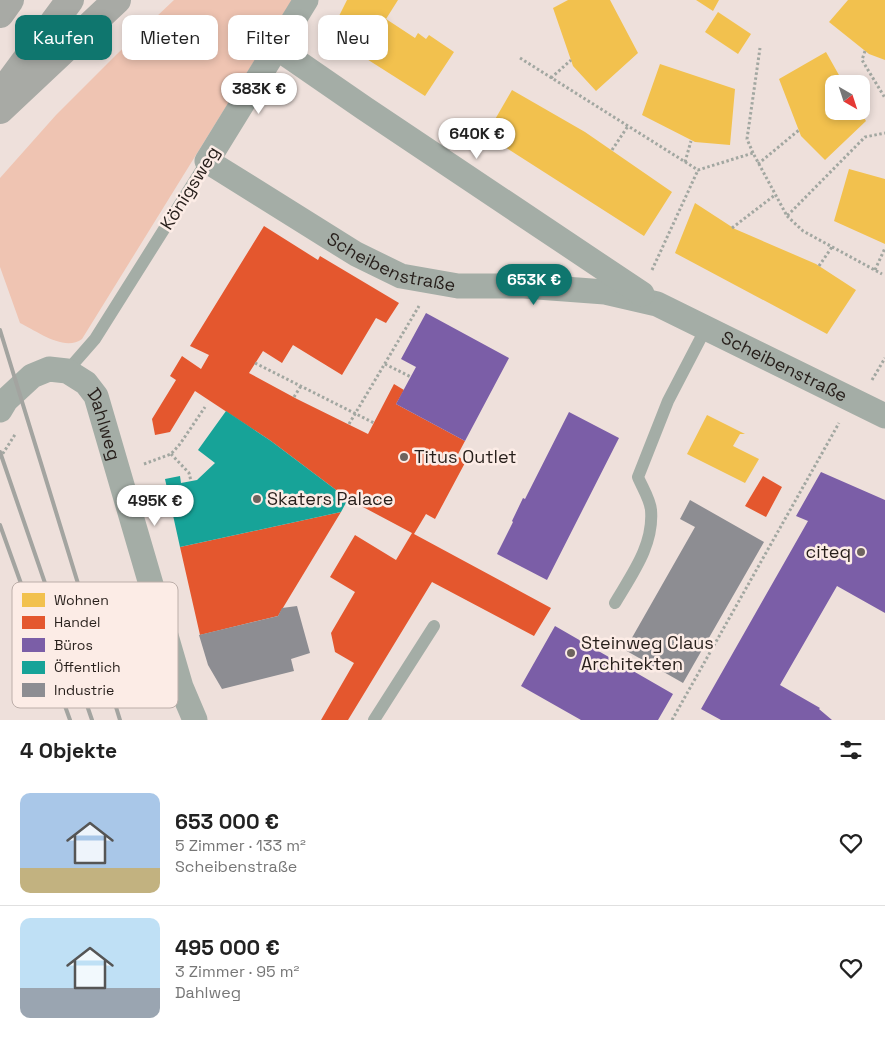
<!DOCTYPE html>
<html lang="de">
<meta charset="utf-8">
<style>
:root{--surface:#fff;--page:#f2f2f2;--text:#222;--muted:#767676;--line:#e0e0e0;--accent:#0f766e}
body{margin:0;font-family:"Space Grotesk",sans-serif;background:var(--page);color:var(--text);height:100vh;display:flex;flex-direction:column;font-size:19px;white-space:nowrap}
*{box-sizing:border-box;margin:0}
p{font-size:16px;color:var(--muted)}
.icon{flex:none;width:28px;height:28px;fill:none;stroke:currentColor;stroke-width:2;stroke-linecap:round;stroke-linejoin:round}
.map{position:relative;height:720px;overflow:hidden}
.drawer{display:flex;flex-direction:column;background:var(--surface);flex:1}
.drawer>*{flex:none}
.banner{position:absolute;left:15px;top:15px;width:500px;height:45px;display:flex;gap:10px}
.needle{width:32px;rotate:141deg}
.controls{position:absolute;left:825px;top:75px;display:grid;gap:10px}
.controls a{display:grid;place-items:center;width:45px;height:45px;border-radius:10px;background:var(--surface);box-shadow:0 2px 8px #0003;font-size:25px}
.price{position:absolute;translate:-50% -42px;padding:0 11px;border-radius:18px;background:#fff;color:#222;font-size:16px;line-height:32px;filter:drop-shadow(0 1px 2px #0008)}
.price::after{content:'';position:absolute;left:50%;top:30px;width:15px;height:11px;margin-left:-8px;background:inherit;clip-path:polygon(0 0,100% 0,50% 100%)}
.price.on{background:var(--accent);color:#fff}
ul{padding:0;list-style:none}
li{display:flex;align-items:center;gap:15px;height:125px;padding:0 20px}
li+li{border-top:1px solid var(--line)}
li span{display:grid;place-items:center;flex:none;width:140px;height:100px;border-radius:10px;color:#555}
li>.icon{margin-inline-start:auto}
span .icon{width:60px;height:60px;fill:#fffc;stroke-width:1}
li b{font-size:21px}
h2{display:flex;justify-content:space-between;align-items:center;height:60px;padding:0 20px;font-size:21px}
.tag{padding:0 18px;border-radius:10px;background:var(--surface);box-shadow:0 2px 8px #0003;font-size:18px;line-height:45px}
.tag.on{background:var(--accent);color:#fff}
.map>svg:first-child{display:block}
.green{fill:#efc4b2}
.homes{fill:#f2c14e}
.shops{fill:#e4572e}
.offices{fill:#7b5ea7}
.public{fill:#17a398}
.industry{fill:#8d8d92}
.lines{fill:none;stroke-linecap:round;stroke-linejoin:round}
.path{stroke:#a2a7a1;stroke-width:3;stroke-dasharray:2.5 2.5;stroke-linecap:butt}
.lane{stroke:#a4ada6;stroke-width:12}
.street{stroke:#a4ada6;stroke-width:25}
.highway{stroke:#a8aaa5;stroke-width:28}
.rail{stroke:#a3a4a0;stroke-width:4}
.poi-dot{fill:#6d635e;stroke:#fcece6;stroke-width:2}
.labels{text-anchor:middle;stroke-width:5;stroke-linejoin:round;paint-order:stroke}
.street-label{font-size:18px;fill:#271f1b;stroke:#fcece6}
.poi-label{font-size:18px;fill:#271f1b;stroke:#fcece6;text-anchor:start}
.key{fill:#fcece6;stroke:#bcaea9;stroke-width:1}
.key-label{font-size:14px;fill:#271f1b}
</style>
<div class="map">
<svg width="885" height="720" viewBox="0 0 885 720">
<rect width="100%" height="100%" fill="#eee0db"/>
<path class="green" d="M 174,0 L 292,0 L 82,339 C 64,352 37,331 20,323 L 0,267 L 0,178 L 56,115 L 117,54 Z"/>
<path class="homes" d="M 347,0 L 398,0 L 386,19 L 415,38 L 418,33 L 426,39 L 429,35 L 454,52 L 425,96 L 351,49 L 343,40 L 339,30 L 338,18 Z
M 568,0 L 610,0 L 638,53 L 596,91 L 573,66 L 553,8 Z
M 696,0 L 719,0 L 713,11 Z
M 848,0 L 885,0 L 885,60 L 869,54 L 829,22 Z
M 718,12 L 751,34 L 738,54 L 705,32 Z
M 826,52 L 844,84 L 834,84 L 834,111 L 860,111 L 866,121 L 825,160 L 801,136 L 779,79 Z
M 660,64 L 735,89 L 730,145 L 695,142 L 642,115 Z
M 512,90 L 585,132 L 672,192 L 644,236 L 486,135 Z
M 849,169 L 885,179 L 885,244 L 834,221 Z
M 695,203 L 735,229 L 816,264 L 856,290 L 827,334 L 675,253 Z
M 707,415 L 745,434 L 740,434 L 733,446 L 759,459 L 745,483 L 687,454 Z"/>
<path class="shops" d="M 264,226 L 318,260 L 320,256 L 399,303 L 386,323 L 376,318 L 342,375 L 293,345 L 282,363 L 263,351 L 249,373 L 297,399 L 368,434 L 394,384 L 404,390 L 396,404 L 465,441 L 457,456 L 466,461 L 435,519 L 426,514 L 414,534 L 551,608 L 534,636 L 432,582 L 348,720 L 321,720 L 354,663 L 335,652 L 331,633 L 355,592 L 330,577 L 355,535 L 396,560 L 412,533 L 348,499 L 271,441 L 195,391 L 170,432 L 155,435 L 152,419 L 176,380 L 170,376 L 182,356 L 201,369 L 209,355 L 190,346 Z
M 763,476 L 782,487 L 766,517 L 745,506 Z
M 341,512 L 278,616 L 200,635 L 180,547 Z"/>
<path class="offices" d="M 426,313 L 509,358 L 465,441 L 396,404 L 416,367 L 401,359 Z
M 569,412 L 619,438 L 547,580 L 497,554 L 513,522 L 512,521 L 523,498 L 525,499 Z
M 821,472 L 885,500 L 885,613 L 837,586 L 780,685 L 820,708 L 819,709 L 832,720 L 721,720 L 701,709 L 808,521 L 796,516 Z
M 555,626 L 673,694 L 658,720 L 581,720 L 521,686 Z"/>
<path class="public" d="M 226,411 L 271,441 L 348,499 L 341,512 L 180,547 L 165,479 L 180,476 L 181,483 L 197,480 L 215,463 L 198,450 Z"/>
<path class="industry" d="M 690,500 L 764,542 L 683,683 L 625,650 L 695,527 L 680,519 Z
M 297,606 L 310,653 L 291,659 L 294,671 L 222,689 L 208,665 L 199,635 L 278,616 L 282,608 Z"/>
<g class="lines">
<path class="path" d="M 865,51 L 862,60 L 885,98
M 520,58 L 698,170 L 753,153 L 787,216 L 865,137 L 885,133
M 551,78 L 571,60
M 612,150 L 628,126
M 753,153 L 747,139 L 760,48
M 685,162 L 691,141
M 758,164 L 799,130
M 787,216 L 803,231 L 882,274
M 732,228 L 775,195
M 819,266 L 832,247
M 652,270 L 698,170
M 875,270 L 885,248
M 255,363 L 374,423
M 385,364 L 411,377
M 872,380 L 885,358
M 294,397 L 301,386
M 349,424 L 419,306
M 171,454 L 189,473 L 191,481
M 0,458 L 16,433
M 144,464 L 171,454 L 180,444 L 205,407
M 672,720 L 839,423"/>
<path class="lane" d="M 67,371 L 95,339 L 207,161
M 615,603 C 632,574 654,545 651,510 C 650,499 642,487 638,477 L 668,401 L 706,328
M 374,720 L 434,626"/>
<g class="street">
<path id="s1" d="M 306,0 L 207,161 L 356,254 L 401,276 L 458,286 L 524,286 L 605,292 L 657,304 L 885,416"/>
<path d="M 277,48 L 364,108 L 642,294"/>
<path id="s2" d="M 0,410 L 6,400 L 32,376 L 49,369 L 67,371 L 86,383 L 96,396 L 181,687 L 195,720"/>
</g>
<path class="highway" d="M 0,14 L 10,0
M 8,84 L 70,0
M 0,110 L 117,0"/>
<path class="rail" d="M 0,330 L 120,720
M 0,452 L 92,720
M 0,525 L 70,720"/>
</g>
<g class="poi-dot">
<circle cx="404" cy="457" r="5"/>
<circle cx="257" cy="499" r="5"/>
<circle cx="861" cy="552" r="5"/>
<circle cx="571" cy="653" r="5"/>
</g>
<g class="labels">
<g class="street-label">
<text transform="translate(190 188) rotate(-58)" y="6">Königsweg</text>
<text dy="6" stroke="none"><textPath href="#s1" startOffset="401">Scheibenstraße</textPath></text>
<text dy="6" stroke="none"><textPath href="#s1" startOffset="815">Scheibenstraße</textPath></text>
<text dy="6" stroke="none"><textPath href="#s2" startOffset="152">Dahlweg</textPath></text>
</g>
<g class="poi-label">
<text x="414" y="463">Titus Outlet</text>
<text x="267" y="505">Skaters Palace</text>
<text x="851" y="558" text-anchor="end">citeq</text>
<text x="581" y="649">Steinweg Claus<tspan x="581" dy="21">Architekten</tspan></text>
</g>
</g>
<rect x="12" y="582" width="166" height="126" rx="8" class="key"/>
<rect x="22" y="593" width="23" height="14" fill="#f2c14e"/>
<rect x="22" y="616" width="23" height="13" fill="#e4572e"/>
<rect x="22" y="638" width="23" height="14" fill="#7b5ea7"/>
<rect x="22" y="661" width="23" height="13" fill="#17a398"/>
<rect x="22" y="683" width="23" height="14" fill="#8d8d92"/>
<g class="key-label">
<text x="54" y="605">Wohnen</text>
<text x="54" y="627">Handel</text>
<text x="54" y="650">Büros</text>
<text x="54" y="672">Öffentlich</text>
<text x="54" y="695">Industrie</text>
</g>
</svg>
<div class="controls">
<a><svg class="needle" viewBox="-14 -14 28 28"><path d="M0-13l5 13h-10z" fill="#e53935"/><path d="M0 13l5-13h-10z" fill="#767676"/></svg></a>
</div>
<b class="price" style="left:259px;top:115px">383K €</b>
<b class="price" style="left:477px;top:160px">640K €</b>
<b class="price on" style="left:534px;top:306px">653K €</b>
<b class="price" style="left:155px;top:527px">495K €</b>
<div class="banner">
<a class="tag on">Kaufen</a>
<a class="tag">Mieten</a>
<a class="tag">Filter</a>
<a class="tag">Neu</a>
</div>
</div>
<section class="drawer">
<h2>4 Objekte<svg class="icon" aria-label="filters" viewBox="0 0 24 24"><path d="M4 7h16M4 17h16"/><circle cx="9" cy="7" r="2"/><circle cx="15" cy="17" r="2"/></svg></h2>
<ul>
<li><span style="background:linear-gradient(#a9c7e8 75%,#c2b280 0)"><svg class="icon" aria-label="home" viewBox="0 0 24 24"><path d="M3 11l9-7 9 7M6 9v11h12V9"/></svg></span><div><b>653 000 €</b><p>5 Zimmer · 133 m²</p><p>Scheibenstraße</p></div><svg class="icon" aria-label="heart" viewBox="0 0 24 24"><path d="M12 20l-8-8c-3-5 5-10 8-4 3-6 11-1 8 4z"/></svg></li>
<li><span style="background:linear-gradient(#bfe0f5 70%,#9aa5b1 0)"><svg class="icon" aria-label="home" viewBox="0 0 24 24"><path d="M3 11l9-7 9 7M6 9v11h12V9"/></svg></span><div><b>495 000 €</b><p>3 Zimmer · 95 m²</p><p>Dahlweg</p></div><svg class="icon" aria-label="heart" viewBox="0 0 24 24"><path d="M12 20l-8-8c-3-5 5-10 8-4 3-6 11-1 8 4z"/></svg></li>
</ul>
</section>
